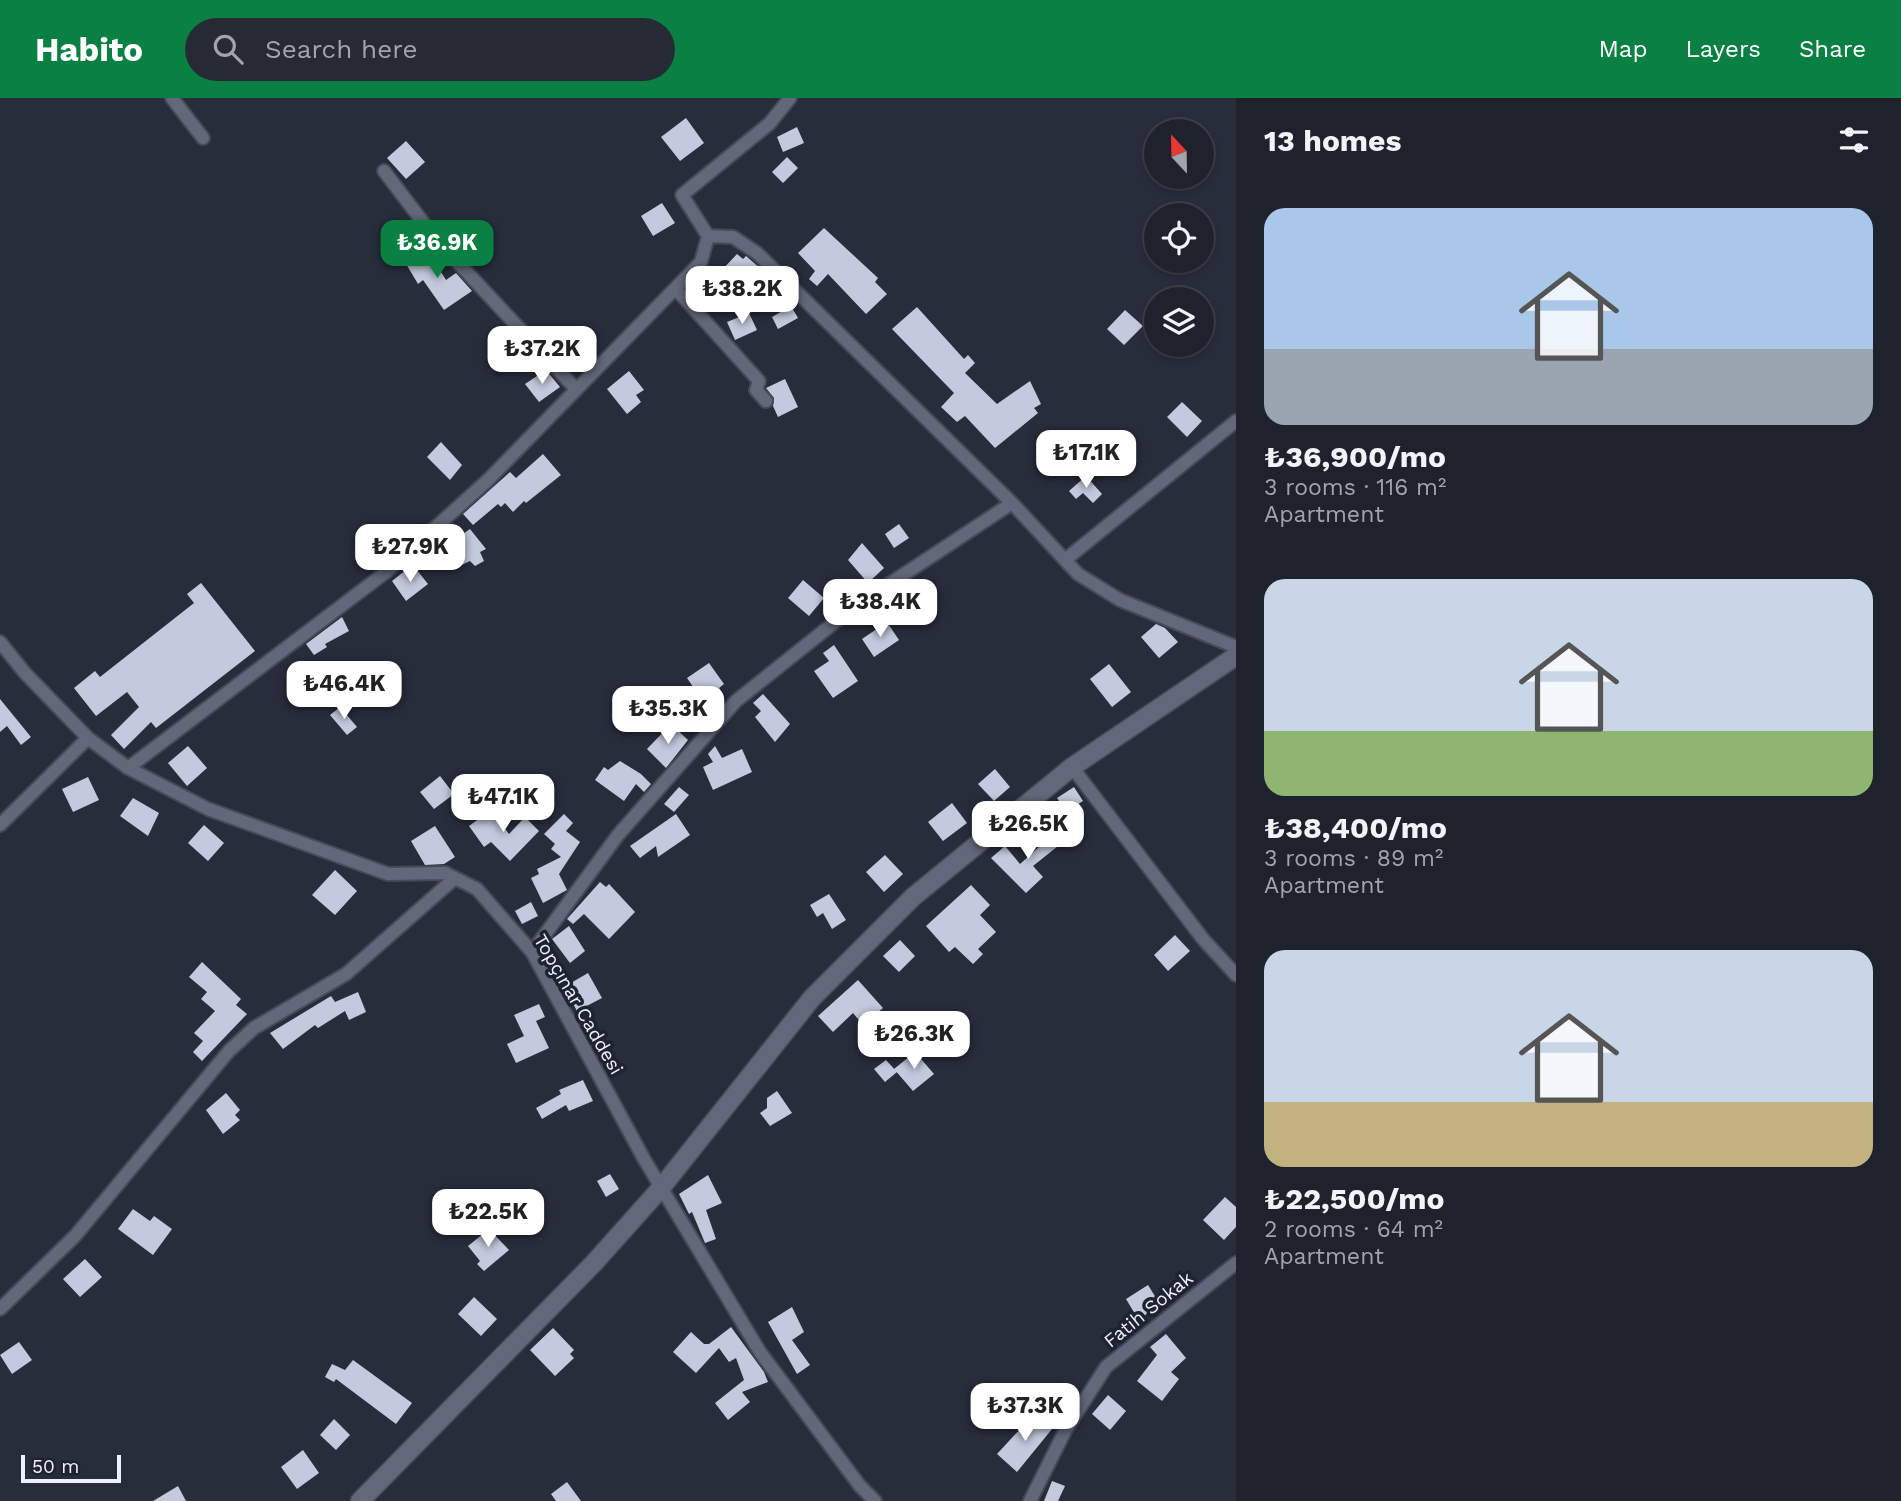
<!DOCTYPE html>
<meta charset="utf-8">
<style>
:root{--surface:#1e222d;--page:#262a35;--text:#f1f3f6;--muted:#a1a4aa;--line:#3c3f49;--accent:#0b8043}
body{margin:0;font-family:"Work Sans",sans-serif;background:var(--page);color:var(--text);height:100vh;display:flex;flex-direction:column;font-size:26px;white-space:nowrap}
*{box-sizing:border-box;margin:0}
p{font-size:23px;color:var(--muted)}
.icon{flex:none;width:38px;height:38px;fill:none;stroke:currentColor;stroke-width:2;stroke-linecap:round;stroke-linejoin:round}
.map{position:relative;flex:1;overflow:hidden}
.sheet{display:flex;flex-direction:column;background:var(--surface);width:665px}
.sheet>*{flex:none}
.needle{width:46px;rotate:338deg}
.fabs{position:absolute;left:1144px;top:21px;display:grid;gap:14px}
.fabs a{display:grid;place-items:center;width:70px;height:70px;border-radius:50%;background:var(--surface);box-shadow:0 4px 10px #0003,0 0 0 2px var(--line);font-size:35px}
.scale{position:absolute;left:21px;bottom:18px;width:100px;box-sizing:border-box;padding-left:7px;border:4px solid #edf1fb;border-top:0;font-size:19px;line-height:24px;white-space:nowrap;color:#edf1fb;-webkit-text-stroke:5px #1e2332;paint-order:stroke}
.price{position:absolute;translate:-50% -60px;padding:0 16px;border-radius:14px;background:#fff;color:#222;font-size:23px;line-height:46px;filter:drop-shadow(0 2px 4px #0008)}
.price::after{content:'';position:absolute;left:50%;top:42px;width:21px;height:16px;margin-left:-10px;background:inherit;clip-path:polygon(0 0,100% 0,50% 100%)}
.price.active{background:var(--accent);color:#fff}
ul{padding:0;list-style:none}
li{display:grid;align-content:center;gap:14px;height:371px;padding:0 28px}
li span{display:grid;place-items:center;height:217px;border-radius:21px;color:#555}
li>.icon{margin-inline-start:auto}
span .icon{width:126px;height:126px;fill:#fffc;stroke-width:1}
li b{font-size:30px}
h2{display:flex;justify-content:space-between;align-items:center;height:84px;padding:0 28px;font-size:30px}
header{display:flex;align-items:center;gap:42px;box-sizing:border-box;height:98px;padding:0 35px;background:var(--accent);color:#fff}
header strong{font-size:33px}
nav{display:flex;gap:38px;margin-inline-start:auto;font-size:24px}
.search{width:490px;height:63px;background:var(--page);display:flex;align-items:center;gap:18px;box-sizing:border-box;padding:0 24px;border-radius:38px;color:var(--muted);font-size:26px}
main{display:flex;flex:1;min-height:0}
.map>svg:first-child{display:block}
.building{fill:#c3cadd}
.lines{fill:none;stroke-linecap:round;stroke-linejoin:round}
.street-casing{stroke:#464a57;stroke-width:16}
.secondary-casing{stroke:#464a57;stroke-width:21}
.street{stroke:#626879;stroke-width:12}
.secondary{stroke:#626879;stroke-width:18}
.labels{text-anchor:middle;stroke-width:7;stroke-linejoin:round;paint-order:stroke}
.street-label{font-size:19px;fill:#edf1fb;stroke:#1e2332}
</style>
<header>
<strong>Habito</strong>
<div class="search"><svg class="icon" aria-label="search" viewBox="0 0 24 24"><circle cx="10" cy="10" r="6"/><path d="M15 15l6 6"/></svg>Search here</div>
<nav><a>Map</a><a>Layers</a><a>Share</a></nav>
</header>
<main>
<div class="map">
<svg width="1236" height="1403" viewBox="0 0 1236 1403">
<rect width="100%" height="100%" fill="#282d3c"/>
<path class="building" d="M 686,20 L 704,45 L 680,63 L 661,39 Z
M 797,29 L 804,45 L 783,54 L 777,39 Z
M 406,43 L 425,64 L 406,81 L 387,60 Z
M 787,59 L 798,70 L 783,85 L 772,74 Z
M 662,105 L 675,125 L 653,138 L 641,118 Z
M 824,130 L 878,180 L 875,184 L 887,196 L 866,216 L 828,176 L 817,188 L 809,181 L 815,173 L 798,155 Z
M 413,153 L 416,160 L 420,157 L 422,161 L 430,156 L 446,182 L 456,175 L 472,193 L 444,212 L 423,182 L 418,186 L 402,159 Z
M 737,156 L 743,161 L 746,158 L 761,171 L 754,179 L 757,181 L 744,195 L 754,206 L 745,214 L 728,195 L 707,212 L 700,201 L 715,193 L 706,183 L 720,171 L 721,173 Z
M 791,208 L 798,220 L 778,231 L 772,219 Z
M 917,209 L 964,261 L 968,257 L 975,265 L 965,275 L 997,306 L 1030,283 L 1041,306 L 1034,310 L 1038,315 L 995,350 L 965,318 L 957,324 L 941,309 L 954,295 L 892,231 Z
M 1125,212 L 1143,228 L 1124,247 L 1107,231 Z
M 749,215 L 757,232 L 735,242 L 727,224 Z
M 546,272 L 560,289 L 539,304 L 525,286 Z
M 629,273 L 644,292 L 636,297 L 641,304 L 627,316 L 607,291 Z
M 785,281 L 798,309 L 778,319 L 773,308 L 774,300 L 766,290 Z
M 1182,304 L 1202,323 L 1187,339 L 1167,319 Z
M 441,344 L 462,367 L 450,382 L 427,359 Z
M 543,356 L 561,377 L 526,405 L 524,403 L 513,414 L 505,405 L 501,409 L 498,406 L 473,427 L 463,416 L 510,374 L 516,380 Z
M 1086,378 L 1102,396 L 1093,405 L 1083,395 L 1076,401 L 1069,393 Z
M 899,426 L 909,440 L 894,450 L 885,436 Z
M 470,431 L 486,451 L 480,454 L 484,463 L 475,468 L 470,463 L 455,470 L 441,451 Z
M 862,445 L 884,470 L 868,485 L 848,462 Z
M 407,471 L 409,475 L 416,471 L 428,486 L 406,503 L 392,483 Z
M 803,482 L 824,500 L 809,518 L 788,500 Z
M 201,485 L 255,553 L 156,630 L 151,624 L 124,651 L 111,637 L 139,609 L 127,594 L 96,618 L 74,590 L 95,573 L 100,579 L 194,505 L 187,496 Z
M 342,519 L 349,533 L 325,546 L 327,549 L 314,557 L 306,546 Z
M 887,524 L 899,542 L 874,559 L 862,541 Z
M 1156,526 L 1165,530 L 1178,544 L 1159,560 L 1141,539 Z
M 834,547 L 858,583 L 833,600 L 814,573 L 829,563 L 823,555 Z
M 709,565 L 724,586 L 719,590 L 723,596 L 706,608 L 687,580 Z
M 1109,566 L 1131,594 L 1112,609 L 1090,581 Z
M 763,596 L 790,626 L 775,644 L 755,619 L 761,613 L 753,605 Z
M 0,601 L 31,639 L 21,647 L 7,628 L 0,634 Z
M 340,609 L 357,629 L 347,637 L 330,617 Z
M 671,626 L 688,642 L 666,670 L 647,651 Z
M 188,648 L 207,670 L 187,688 L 168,665 Z
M 715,648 L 722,660 L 742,651 L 752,674 L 713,692 L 703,669 L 713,664 L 708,656 Z
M 620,663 L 641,676 L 651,686 L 644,694 L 636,686 L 624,703 L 595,682 L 604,669 L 608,672 Z
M 995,671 L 1010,689 L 994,703 L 978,686 Z
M 440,678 L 454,696 L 434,711 L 420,694 Z
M 88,679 L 99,702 L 73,714 L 62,691 Z
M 679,689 L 689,697 L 674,714 L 664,706 Z
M 1074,689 L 1083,703 L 1066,714 L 1057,700 Z
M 133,700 L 159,715 L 148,738 L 120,718 Z
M 952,705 L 967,725 L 943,743 L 928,724 Z
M 491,712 L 509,736 L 525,719 L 539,733 L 510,763 L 491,744 L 484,749 L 469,728 Z
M 564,716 L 573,725 L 566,733 L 580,744 L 559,776 L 567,792 L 543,805 L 531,780 L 539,776 L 537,771 L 561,759 L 551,751 L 555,746 L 544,736 Z
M 676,716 L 690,737 L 658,759 L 656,748 L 640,760 L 630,748 Z
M 204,727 L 224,745 L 208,763 L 188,745 Z
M 435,728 L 455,759 L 444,766 L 425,767 L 411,743 Z
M 1050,728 L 1063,744 L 1033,768 L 1043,779 L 1026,795 L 991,760 L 1005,748 L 1020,766 L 1040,748 L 1034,741 Z
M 885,757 L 903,776 L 884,794 L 866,774 Z
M 335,772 L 357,793 L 335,817 L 312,797 Z
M 600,784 L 606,789 L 609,786 L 635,814 L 609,841 L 584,816 L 573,826 L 567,821 Z
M 971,787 L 990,807 L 980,817 L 996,834 L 978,851 L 983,856 L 973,866 L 955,849 L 949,854 L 926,828 Z
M 829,796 L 846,822 L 832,831 L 823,815 L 817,819 L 810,807 Z
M 531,804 L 538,818 L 522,826 L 515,813 Z
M 569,828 L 585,853 L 570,865 L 552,841 Z
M 1175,837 L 1190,853 L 1168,873 L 1154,857 Z
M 900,842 L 915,858 L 899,874 L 883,858 Z
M 202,864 L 241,901 L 236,907 L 247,916 L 202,963 L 193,954 L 203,943 L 194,935 L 215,913 L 201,901 L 207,894 L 189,879 Z
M 588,875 L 602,900 L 577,913 L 564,889 Z
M 858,882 L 883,910 L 863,927 L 853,915 L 833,934 L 818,918 Z
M 358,894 L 366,914 L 349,922 L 345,913 L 318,930 L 315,927 L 283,951 L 270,935 L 331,898 L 335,904 Z
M 539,906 L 545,919 L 536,923 L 549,950 L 516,965 L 507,946 L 524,938 L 514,917 Z
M 915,954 L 934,976 L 913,993 L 894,971 Z
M 886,962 L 897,974 L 885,984 L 874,971 Z
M 583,982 L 593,1003 L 569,1013 L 566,1007 L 542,1021 L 536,1010 L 561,996 L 559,992 Z
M 777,993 L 792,1015 L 770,1028 L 760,1015 L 767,1010 L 767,1000 Z
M 226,995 L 240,1012 L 235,1017 L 240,1022 L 223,1036 L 206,1012 Z
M 610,1076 L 619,1091 L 606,1099 L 597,1083 Z
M 708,1077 L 722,1105 L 706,1112 L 716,1141 L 705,1145 L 692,1114 L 689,1116 L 679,1096 Z
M 1225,1099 L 1236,1109 L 1236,1129 L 1224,1142 L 1203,1122 Z
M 133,1111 L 150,1123 L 154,1118 L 172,1131 L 153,1157 L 118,1131 Z
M 489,1131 L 509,1152 L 484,1173 L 477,1166 L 480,1163 L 468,1148 Z
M 85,1161 L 102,1179 L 80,1199 L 63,1181 Z
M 1148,1187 L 1161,1208 L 1138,1221 L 1126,1201 Z
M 474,1199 L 497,1221 L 481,1238 L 458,1216 Z
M 792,1209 L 804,1234 L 792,1242 L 810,1267 L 797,1276 L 768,1224 Z
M 731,1229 L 764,1274 L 768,1284 L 742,1294 L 750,1304 L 728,1322 L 715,1305 L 744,1282 L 736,1260 L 729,1264 L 719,1250 L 696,1275 L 673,1254 L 691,1234 L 704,1246 L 709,1246 Z
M 553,1230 L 574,1252 L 570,1256 L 574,1260 L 555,1278 L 530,1252 Z
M 1166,1236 L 1186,1260 L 1171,1274 L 1179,1281 L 1162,1303 L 1137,1283 L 1157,1257 L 1150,1249 Z
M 19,1244 L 32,1262 L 12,1276 L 0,1257 Z
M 353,1262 L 412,1305 L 396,1326 L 336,1281 L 334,1284 L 325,1279 L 332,1266 L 345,1272 Z
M 1108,1297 L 1126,1313 L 1110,1332 L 1092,1316 Z
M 1034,1316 L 1052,1331 L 1017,1374 L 997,1356 Z
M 334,1321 L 350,1337 L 336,1352 L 320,1337 Z
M 303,1352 L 319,1375 L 297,1391 L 281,1369 Z
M 1052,1383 L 1065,1388 L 1058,1403 L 1044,1403 Z
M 567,1384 L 581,1403 L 556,1403 L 551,1396 Z
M 178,1388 L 186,1403 L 153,1403 Z"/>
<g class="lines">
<g class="street-casing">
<path id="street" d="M 172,0 L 203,40
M 384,73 L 435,140 L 575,290
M 708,138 L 733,139 L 757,155 L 1012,405 L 1078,476 L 1120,502 L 1236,549
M 676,191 L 759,283 L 756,292 L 766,303
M 1065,462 L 1236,323
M 0,544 L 25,575 L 88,640 L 128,670 L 208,711 L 388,776 L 445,775 L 477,791 L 532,854 L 644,1061 L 760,1254 L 860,1388 L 875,1403
M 1072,669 L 1203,841 L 1236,877
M 128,670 L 386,474 L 488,382 L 701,164 L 708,138 L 682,97 L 770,25 L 790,0
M 0,727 L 88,640
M 532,854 L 618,737 L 736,603 L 850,512 L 1012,405
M 0,1211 L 75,1138 L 229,953 L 254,930 L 346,876 L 455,780
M 1030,1403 L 1065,1333 L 1106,1269 L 1236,1165"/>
</g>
<g class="secondary-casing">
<path id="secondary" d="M 360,1403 L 594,1165 L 661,1090 L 812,900 L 913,799 L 1072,669 L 1236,558"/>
</g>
<use href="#street" class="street"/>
<use href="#secondary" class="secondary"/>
</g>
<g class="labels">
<g class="street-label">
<text transform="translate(579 906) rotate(60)" y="7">Topçınar Caddesi</text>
<text transform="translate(1148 1211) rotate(-39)" y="7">Fatih Sokak</text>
</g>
</g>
</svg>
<div class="fabs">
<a><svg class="needle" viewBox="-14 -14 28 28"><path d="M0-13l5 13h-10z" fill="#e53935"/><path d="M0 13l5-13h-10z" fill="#a1a4aa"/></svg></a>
<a><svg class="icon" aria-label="locate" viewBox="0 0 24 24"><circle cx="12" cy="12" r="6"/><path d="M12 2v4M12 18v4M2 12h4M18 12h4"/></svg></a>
<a><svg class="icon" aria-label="layers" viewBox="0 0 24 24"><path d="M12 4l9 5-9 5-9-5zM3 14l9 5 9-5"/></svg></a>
</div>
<div class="scale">50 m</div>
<b class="price active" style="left:437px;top:182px">₺36.9K</b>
<b class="price" style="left:742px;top:228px">₺38.2K</b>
<b class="price" style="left:542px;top:288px">₺37.2K</b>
<b class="price" style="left:1086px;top:392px">₺17.1K</b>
<b class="price" style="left:410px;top:486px">₺27.9K</b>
<b class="price" style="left:880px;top:541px">₺38.4K</b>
<b class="price" style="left:344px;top:623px">₺46.4K</b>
<b class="price" style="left:668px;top:648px">₺35.3K</b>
<b class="price" style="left:503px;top:736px">₺47.1K</b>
<b class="price" style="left:1028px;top:763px">₺26.5K</b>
<b class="price" style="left:914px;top:973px">₺26.3K</b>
<b class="price" style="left:488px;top:1151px">₺22.5K</b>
<b class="price" style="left:1025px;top:1345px">₺37.3K</b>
</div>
<section class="sheet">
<h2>13 homes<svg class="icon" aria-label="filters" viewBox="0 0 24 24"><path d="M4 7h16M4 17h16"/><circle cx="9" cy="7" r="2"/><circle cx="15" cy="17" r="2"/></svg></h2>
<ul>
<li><span style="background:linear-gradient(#a9c7e8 65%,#9aa5b1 0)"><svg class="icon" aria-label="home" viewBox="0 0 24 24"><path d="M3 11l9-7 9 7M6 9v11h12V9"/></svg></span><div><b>₺36,900/mo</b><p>3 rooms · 116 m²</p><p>Apartment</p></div></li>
<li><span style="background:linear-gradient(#c9d6e8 70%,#8fb573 0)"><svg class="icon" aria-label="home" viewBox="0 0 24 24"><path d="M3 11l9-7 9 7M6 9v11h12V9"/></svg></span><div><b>₺38,400/mo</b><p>3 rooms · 89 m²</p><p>Apartment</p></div></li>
<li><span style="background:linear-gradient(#c9d6e8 70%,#c2b280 0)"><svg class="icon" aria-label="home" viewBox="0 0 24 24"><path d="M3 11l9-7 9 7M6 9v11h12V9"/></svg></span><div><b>₺22,500/mo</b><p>2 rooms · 64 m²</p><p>Apartment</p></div></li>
</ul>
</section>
</main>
